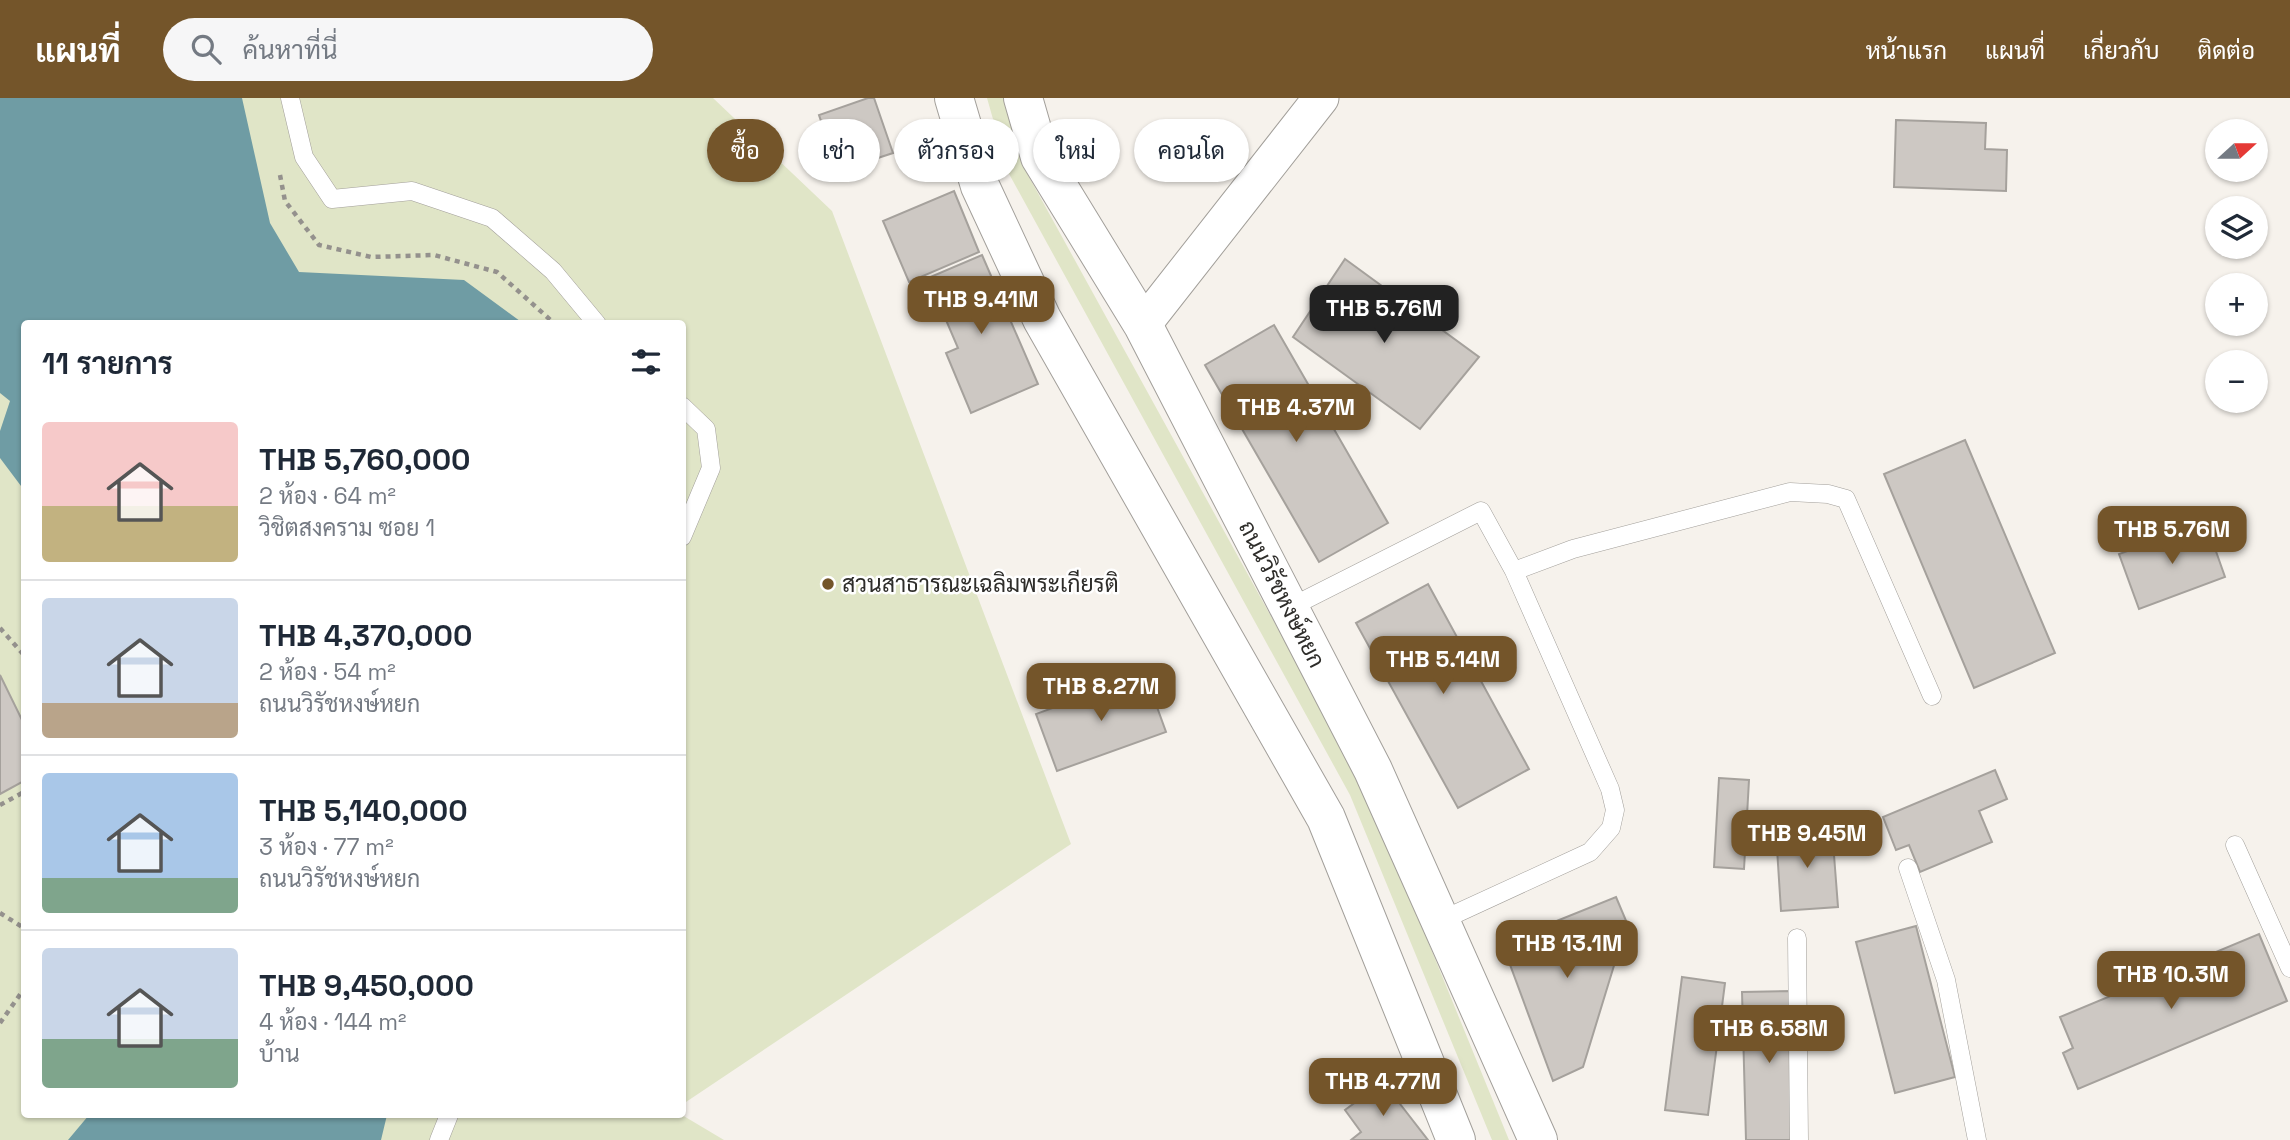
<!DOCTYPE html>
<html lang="th">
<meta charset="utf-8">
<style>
:root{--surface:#fff;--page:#f6f6f7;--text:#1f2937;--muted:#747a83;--line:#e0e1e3;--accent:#74552a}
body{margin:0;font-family:"Space Grotesk",Sarabun,sans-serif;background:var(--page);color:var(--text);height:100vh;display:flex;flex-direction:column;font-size:26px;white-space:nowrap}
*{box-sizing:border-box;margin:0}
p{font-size:23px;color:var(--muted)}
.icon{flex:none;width:38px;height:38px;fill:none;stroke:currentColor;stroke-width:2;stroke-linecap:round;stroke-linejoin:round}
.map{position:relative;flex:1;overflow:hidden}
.side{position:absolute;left:21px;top:222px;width:665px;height:798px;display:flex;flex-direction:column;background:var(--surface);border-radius:7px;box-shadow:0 2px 5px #0004}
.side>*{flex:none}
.top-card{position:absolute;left:707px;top:21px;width:665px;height:63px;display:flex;gap:14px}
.needle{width:46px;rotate:69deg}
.buttons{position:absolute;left:2205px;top:21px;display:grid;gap:14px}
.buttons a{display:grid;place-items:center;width:63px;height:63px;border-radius:50%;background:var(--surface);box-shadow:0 2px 5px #0004;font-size:35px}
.price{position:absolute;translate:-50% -60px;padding:0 16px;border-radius:14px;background:var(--accent);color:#fff;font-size:23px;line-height:46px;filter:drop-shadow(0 2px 4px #0008)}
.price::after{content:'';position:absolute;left:50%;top:42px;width:21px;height:16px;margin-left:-10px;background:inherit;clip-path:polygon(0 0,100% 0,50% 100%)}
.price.on{background:#222;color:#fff}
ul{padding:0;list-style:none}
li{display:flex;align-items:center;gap:21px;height:175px;padding:0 21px}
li+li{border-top:2px solid var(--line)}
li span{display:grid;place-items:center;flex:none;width:196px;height:140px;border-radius:7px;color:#555}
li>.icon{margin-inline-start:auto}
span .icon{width:84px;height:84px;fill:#fffc;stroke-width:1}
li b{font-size:30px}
h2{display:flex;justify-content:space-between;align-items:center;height:84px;padding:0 21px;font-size:30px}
.pill{padding:0 24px;border-radius:32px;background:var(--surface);box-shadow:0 2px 5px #0004;font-size:24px;line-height:63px}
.pill.on{background:var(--accent);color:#fff}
header{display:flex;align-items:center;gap:42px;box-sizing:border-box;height:98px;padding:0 35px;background:var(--accent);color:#fff}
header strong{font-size:33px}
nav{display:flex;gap:38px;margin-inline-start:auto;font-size:24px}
.search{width:490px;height:63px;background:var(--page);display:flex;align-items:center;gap:18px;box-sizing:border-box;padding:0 24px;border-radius:38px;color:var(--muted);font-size:26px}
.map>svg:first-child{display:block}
.green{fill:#e0e5c7}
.water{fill:#6f9ca4}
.building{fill:#cdc8c3;stroke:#a5a19c;stroke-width:2}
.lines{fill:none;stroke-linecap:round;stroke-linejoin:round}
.lane-casing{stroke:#a29f9a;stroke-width:19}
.street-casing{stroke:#a29f9a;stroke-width:37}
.secondary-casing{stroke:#a29f9a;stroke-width:40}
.path{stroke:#94918d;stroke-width:4.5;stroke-dasharray:5 5;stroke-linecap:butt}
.lane{stroke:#fff;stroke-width:18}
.street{stroke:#fff;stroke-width:35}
.secondary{stroke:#fff;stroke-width:38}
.poi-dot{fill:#74552a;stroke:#fff;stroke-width:2.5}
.labels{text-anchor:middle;stroke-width:5;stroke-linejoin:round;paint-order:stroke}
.poi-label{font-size:23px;fill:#2e2d2a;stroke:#fff;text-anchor:start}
.street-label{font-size:23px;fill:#2e2d2a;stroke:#fff}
</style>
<header>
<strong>แผนที่</strong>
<div class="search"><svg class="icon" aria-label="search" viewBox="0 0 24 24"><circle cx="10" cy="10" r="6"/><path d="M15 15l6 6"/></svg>ค้นหาที่นี่</div>
<nav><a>หน้าแรก</a><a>แผนที่</a><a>เกี่ยวกับ</a><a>ติดต่อ</a></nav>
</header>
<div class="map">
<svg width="2290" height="1042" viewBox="0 0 2290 1042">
<rect width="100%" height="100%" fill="#f6f2ec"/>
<path class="green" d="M 0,0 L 713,0 L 832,113 L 1071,746 L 683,1006 L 682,226 L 24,226 L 24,1017 L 682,1017 L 724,1042 L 0,1042 Z
M 987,0 L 1004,0 L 1023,68 L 1365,689 L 1509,1042 L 1492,1042 L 1350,697 L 1008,74 Z"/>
<path class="water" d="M 0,0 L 242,0 L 270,125 L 299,174 L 464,182 L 524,226 L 24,226 L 24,392 L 0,360 L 0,333 L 10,303 L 0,295 Z
M 89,1017 L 387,1017 L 381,1042 L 68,1042 Z"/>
<path class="building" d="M 868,0 L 874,0 L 893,55 L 838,73 L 819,17 Z
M 1896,22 L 1986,25 L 1985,51 L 2007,52 L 2006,93 L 1894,89 Z
M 954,93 L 979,154 L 909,184 L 883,123 Z
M 982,157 L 1038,286 L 971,315 L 946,255 L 958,250 L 928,180 Z
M 1345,161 L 1479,259 L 1420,331 L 1293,239 Z
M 1274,227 L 1388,425 L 1319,464 L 1205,267 Z
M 1965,342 L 2055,555 L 1974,590 L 1884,376 Z
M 2206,425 L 2225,479 L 2139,511 L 2119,456 Z
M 1428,486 L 1529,671 L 1458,710 L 1356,525 Z
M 1145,576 L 1166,634 L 1057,673 L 1036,616 Z
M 0,577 L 24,626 L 24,683 L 0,696 Z
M 1995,672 L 2007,701 L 1979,713 L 1992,744 L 1920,774 L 1909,747 L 1896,752 L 1883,719 Z
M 1719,680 L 1749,682 L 1744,771 L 1714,769 Z
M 1832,731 L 1838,809 L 1781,813 L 1776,735 Z
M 1616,799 L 1627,825 L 1583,969 L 1553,983 L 1502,845 Z
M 1916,828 L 1955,979 L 1895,995 L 1856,844 Z
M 2259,836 L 2287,903 L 2078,991 L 2063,955 L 2073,950 L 2060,919 Z
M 1682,879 L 1725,885 L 1708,1017 L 1665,1012 Z
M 1792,893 L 1795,1042 L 1746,1042 L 1742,894 Z
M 1383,984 L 1428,1042 L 1351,1042 L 1361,1034 L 1345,1012 Z"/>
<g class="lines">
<g class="lane-casing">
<path id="lane" d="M 290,0 L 304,59 L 332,101 L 412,93 L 492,120 L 553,173 L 597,226
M 682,308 L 706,331 L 711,370 L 682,439
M 1289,510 L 1481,413 L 1514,473 L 1573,451 L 1790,394 L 1828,396 L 1846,401 L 1932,598
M 2235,747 L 2290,870
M 1908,770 L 1946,882 L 1977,1042
M 1440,823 L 1590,754 L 1611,730 L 1615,712 L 1610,691 L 1514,473
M 1797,840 L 1799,1042
M 439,1042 L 449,1017"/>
</g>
<g class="street-casing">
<path id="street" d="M 1143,227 L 1321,0"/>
</g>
<g class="secondary-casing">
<path id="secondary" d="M 954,0 L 980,88 L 1042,221 L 1326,720 L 1456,1042
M 1023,0 L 1040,59 L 1143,227 L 1373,672 L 1538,1042"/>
</g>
<path class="path" d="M 280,77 L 285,103 L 319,147 L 371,159 L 434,157 L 497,174 L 555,226
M 0,530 L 24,557
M 0,707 L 24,694
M 0,815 L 24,830
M 0,925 L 24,891"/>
<use href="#lane" class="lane"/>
<use href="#street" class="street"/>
<use href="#secondary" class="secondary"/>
</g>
<circle class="poi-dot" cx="828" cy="486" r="7"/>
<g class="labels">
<g class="poi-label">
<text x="842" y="494">สวนสาธารณะเฉลิมพระเกียรติ</text>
</g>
<g class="street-label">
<text transform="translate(1282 496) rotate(63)" y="8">ถนนวิรัชหงษ์หยก</text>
</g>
</g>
</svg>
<div class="buttons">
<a><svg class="needle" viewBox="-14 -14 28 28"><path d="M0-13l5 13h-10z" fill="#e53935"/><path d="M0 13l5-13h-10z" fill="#747a83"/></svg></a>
<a><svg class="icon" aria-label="layers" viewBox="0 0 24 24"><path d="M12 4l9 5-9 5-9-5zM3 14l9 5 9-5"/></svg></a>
<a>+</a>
<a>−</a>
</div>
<b class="price" style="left:981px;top:238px">THB 9.41M</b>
<b class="price on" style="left:1384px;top:247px">THB 5.76M</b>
<b class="price" style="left:1296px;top:346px">THB 4.37M</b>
<b class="price" style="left:2172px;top:468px">THB 5.76M</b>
<b class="price" style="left:1443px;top:598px">THB 5.14M</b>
<b class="price" style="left:1101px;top:625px">THB 8.27M</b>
<b class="price" style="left:1807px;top:772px">THB 9.45M</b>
<b class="price" style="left:1567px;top:882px">THB 13.1M</b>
<b class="price" style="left:2171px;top:913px">THB 10.3M</b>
<b class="price" style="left:1769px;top:967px">THB 6.58M</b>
<b class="price" style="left:1383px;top:1020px">THB 4.77M</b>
<div class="top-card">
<a class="pill on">ซื้อ</a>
<a class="pill">เช่า</a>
<a class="pill">ตัวกรอง</a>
<a class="pill">ใหม่</a>
<a class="pill">คอนโด</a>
</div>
<section class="side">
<h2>11 รายการ<svg class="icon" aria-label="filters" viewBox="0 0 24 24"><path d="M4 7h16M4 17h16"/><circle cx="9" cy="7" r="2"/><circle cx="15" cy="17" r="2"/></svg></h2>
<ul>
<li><span style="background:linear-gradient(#f6c9c9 60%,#c2b280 0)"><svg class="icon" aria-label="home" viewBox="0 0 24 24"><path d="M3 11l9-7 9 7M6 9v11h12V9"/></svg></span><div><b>THB 5,760,000</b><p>2 ห้อง · 64 m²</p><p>วิชิตสงคราม ซอย 1</p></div></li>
<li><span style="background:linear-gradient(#c9d6e8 75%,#b9a48a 0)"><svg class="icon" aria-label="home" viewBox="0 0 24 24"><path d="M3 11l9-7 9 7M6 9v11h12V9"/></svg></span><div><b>THB 4,370,000</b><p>2 ห้อง · 54 m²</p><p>ถนนวิรัชหงษ์หยก</p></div></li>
<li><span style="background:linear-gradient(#a9c7e8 75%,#7fa58c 0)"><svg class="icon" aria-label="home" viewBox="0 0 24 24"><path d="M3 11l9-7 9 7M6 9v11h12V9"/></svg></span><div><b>THB 5,140,000</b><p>3 ห้อง · 77 m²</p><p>ถนนวิรัชหงษ์หยก</p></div></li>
<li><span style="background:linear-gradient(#c9d6e8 65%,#7fa58c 0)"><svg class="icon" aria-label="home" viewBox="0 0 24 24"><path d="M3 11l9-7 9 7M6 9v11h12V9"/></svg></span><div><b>THB 9,450,000</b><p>4 ห้อง · 144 m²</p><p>บ้าน</p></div></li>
</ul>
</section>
</div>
